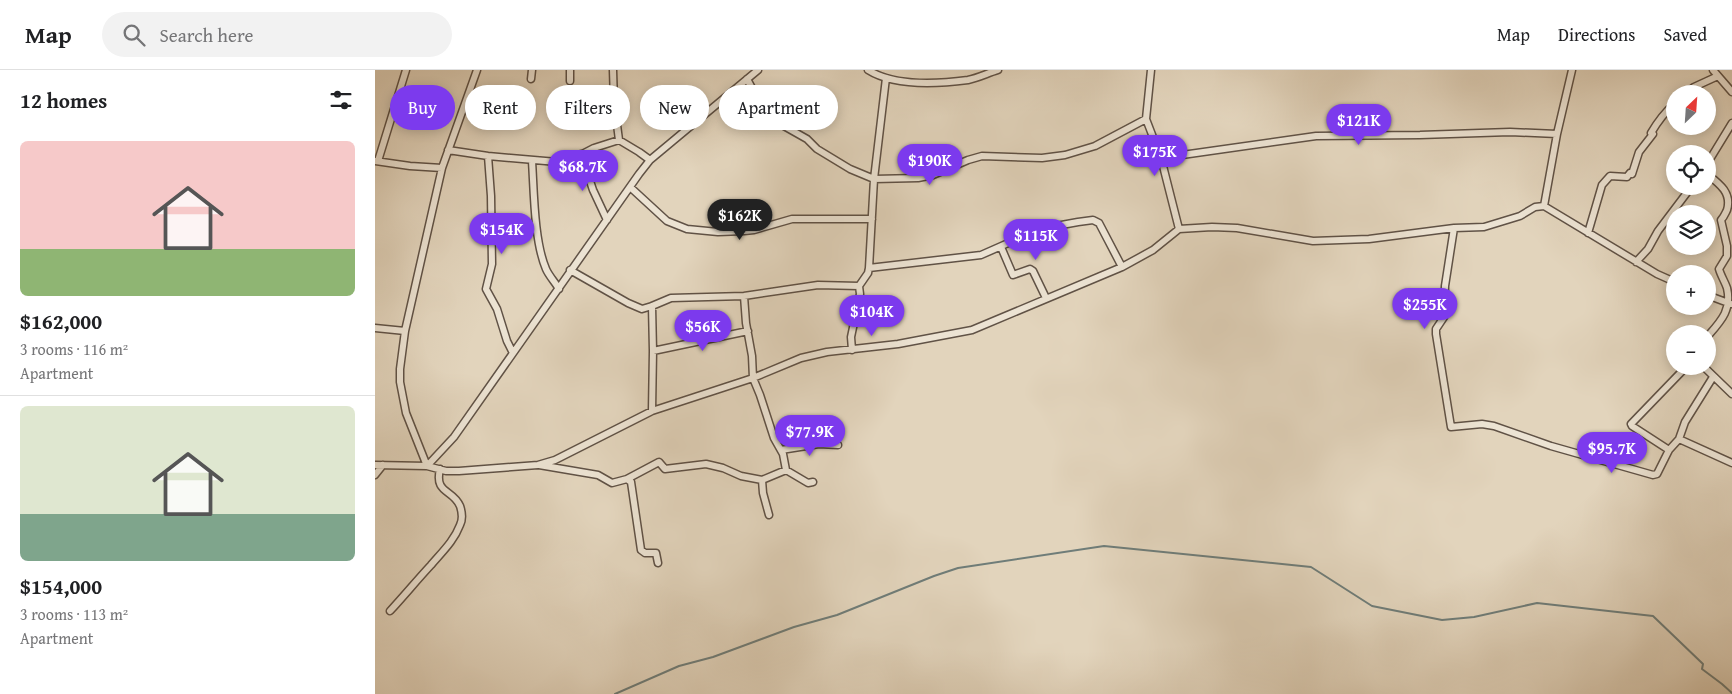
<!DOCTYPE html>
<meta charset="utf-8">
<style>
:root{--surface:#fff;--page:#f2f2f2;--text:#202124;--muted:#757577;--line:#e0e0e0;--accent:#7c3aed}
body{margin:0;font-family:"Gentium Book Plus",serif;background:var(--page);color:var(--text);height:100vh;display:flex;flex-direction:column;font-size:19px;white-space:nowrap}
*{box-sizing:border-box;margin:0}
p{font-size:16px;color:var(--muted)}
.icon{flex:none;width:28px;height:28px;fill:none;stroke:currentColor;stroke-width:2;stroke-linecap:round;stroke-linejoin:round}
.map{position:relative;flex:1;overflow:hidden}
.sheet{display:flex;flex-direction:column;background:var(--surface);width:375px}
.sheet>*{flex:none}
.hud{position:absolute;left:15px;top:15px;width:475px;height:45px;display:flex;gap:10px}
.needle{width:32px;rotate:25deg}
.fabs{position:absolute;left:1291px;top:15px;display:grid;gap:10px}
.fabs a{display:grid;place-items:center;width:50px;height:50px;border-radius:50%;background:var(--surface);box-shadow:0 2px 12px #0003;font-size:25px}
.price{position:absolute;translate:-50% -42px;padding:0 11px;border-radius:18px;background:var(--accent);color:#fff;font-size:16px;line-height:32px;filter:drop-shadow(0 1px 2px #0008)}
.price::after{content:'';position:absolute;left:50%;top:30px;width:15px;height:11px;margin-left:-8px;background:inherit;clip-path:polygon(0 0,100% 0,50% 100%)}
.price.selected{background:#222;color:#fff}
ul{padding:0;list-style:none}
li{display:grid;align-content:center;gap:10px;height:265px;padding:0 20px}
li+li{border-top:1px solid var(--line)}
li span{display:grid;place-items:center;height:155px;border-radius:8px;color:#555}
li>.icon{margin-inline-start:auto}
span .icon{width:90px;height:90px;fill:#fffc;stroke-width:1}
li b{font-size:21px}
h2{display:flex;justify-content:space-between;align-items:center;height:60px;padding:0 20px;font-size:21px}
.pill{padding:0 18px;border-radius:22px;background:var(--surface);box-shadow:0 2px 12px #0003;font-size:18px;line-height:45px}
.pill.selected{background:var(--accent);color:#fff}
header{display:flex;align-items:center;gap:30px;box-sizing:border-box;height:70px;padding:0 25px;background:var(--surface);border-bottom:1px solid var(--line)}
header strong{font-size:24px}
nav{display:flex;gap:28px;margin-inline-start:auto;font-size:18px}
.search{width:350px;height:45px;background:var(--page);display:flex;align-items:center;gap:12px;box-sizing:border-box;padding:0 18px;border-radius:28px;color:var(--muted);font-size:19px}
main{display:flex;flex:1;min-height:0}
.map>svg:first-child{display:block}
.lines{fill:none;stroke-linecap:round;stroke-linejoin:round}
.stream{stroke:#6f7d79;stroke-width:2}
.minor-casing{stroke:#605246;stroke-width:9}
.minor{stroke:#ece3d3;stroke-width:6}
</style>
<header>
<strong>Map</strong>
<div class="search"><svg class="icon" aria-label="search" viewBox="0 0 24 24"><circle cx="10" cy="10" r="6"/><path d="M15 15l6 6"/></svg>Search here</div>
<nav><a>Map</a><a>Directions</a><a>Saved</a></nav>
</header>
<main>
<section class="sheet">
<h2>12 homes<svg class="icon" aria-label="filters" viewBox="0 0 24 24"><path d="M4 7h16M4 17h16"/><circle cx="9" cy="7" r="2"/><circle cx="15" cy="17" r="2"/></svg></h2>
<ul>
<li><span style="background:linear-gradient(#f6c9c9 70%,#8fb573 0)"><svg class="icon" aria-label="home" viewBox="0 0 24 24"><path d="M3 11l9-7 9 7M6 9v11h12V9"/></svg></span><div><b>$162,000</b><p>3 rooms · 116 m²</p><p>Apartment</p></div></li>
<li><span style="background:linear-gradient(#dfe7d0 70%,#7fa58c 0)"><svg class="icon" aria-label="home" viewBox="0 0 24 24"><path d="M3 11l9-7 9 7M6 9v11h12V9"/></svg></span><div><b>$154,000</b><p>3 rooms · 113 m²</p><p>Apartment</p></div></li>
</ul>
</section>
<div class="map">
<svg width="1357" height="624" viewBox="0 0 1357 624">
<rect width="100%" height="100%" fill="#e2d4bc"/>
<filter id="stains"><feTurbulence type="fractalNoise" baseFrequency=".004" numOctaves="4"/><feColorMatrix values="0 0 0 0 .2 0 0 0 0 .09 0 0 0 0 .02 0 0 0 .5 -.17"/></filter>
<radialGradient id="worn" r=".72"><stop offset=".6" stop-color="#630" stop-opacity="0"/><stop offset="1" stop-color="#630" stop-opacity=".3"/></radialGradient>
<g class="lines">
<path class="stream" d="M 240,624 L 304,596 L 338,587 L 419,557 L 462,545 L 559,506 L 583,498 L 729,476 L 936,497 L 997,536 L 1067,550 L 1099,547 L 1162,533 L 1278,546 L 1328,594 L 1327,599 L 1347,614 L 1357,623"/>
<g class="minor-casing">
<path id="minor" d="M 102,0 L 67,98 L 30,261 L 25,299 L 25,312 L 31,343 L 52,396 L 71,401 L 84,401 L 163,395 L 180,390 L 277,341 L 378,308 L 426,288 L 452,282 L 523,274 L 597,260 L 747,197 L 778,180 L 804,159 L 837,157 L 862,158 L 938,171 L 994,169 L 1079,158 L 1109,157 L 1145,146 L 1160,137 L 1169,136 L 1282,204 L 1300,212
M 238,0 L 239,32 L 244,70
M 493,0 C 520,17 563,14 593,10 C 603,8 613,3 623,0
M 776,0 L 771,49 L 786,88 L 804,159
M 1338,0 L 1357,22
M 156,9 L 157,0
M 372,9 L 386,35 L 409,56 L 432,69 L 442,79 L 475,99 L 499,109 L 543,108 L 558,105 L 593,90 L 607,86 L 667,88 L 690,85 L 720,76 L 771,49
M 195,11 L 195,0
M 1311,24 L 1319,17 L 1343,6
M 73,80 L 113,86 L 182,92 L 196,90 L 219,78 L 244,70 L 264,82 L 275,90
M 206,84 L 218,120 L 232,150
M 113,86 L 116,126 L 117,194 L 111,219 L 122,239 L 132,271 L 138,283
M 786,88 L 941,66 L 1045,65 L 1135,62 L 1182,64
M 0,91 L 35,96 L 67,98
M 3,91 L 31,0
M 157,91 C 159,121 159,171 171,199 C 174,206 180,212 184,219
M 1332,94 L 1357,53
M 1332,104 C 1345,114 1357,123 1352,140 C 1350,144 1349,147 1346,150 L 1352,176 L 1352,186 L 1344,199 C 1346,206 1350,212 1352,218 C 1357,240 1346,251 1332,267
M 255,117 L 292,151 L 312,159 L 343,162 L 369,161 L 379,160 L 417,149 L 497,149
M 1169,136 L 1182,64 L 1197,0
M 1079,158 L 1070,216 L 1069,247 L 1061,259 L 1061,264 L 1076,357 L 1107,354 L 1119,356 L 1176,376 L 1278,405 L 1282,404 L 1294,380 L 1304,369 L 1310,352 L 1338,307
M 1213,163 L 1227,115 L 1235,106 L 1252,107 L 1255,103 L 1257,104 L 1264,82 L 1278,64 L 1276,63 C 1283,51 1290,42 1300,33
M 626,177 L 638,205 L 655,199 L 658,201 L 671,228
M 1261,192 L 1273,179 L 1283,161 L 1317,116
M 494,198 L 606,185 L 640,170 L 681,156 L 703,152 L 718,150 L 724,153 L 747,197
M 195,200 L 253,233 L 267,239 L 277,236 L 296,228 L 369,226 L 443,215 L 484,216
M 1332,225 L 1356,234
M 369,226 L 371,253 L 377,286 L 378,308 L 385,325 L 399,368 L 408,384 L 411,400
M 0,258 L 30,261
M 477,280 L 476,267 L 485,224 L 484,216 L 493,203 L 494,198 L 499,109 L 511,8
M 278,281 L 373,261
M 1328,296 L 1357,324
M 277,341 L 278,281 L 277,236
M 1304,369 L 1357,393
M 406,380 L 444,374 L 463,375
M 1294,380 L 1257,356 L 1256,354 L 1312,296
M 0,395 L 52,396 L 79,367 L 264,104 L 275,90 L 383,0
M 164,395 L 223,405 L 237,413 L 252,409 L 256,412 L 266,480 L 270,483 L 281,483 L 283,493
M 0,405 L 8,395
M 252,409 L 284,392 L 290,399 L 331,394 L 348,398 L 366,406 L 387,410 L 411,400 L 433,413 L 438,412
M 387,410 L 388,423 L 394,445
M 15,541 C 29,526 42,510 56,495 C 67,482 79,471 85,455 C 88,449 87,442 85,436 C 78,419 59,424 65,399"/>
</g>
<use href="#minor" class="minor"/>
</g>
<rect width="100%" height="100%" filter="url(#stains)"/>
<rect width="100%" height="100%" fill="url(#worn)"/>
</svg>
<div class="fabs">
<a><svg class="needle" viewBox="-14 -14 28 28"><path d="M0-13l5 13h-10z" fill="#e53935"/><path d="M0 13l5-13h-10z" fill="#757577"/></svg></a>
<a><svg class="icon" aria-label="locate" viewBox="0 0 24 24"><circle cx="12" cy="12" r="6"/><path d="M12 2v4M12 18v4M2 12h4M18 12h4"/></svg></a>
<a><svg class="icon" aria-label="layers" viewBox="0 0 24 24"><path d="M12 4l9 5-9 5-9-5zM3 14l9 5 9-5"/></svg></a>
<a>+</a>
<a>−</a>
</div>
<b class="price" style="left:984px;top:76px">$121K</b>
<b class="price" style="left:780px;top:107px">$175K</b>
<b class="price" style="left:555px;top:116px">$190K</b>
<b class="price" style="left:208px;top:122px">$68.7K</b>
<b class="price selected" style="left:365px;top:171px">$162K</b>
<b class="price" style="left:127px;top:185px">$154K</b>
<b class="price" style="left:661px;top:191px">$115K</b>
<b class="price" style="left:1050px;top:260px">$255K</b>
<b class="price" style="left:497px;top:267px">$104K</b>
<b class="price" style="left:328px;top:282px">$56K</b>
<b class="price" style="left:435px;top:387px">$77.9K</b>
<b class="price" style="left:1237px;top:404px">$95.7K</b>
<div class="hud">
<a class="pill selected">Buy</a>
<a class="pill">Rent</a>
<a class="pill">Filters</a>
<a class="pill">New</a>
<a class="pill">Apartment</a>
</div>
</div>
</main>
